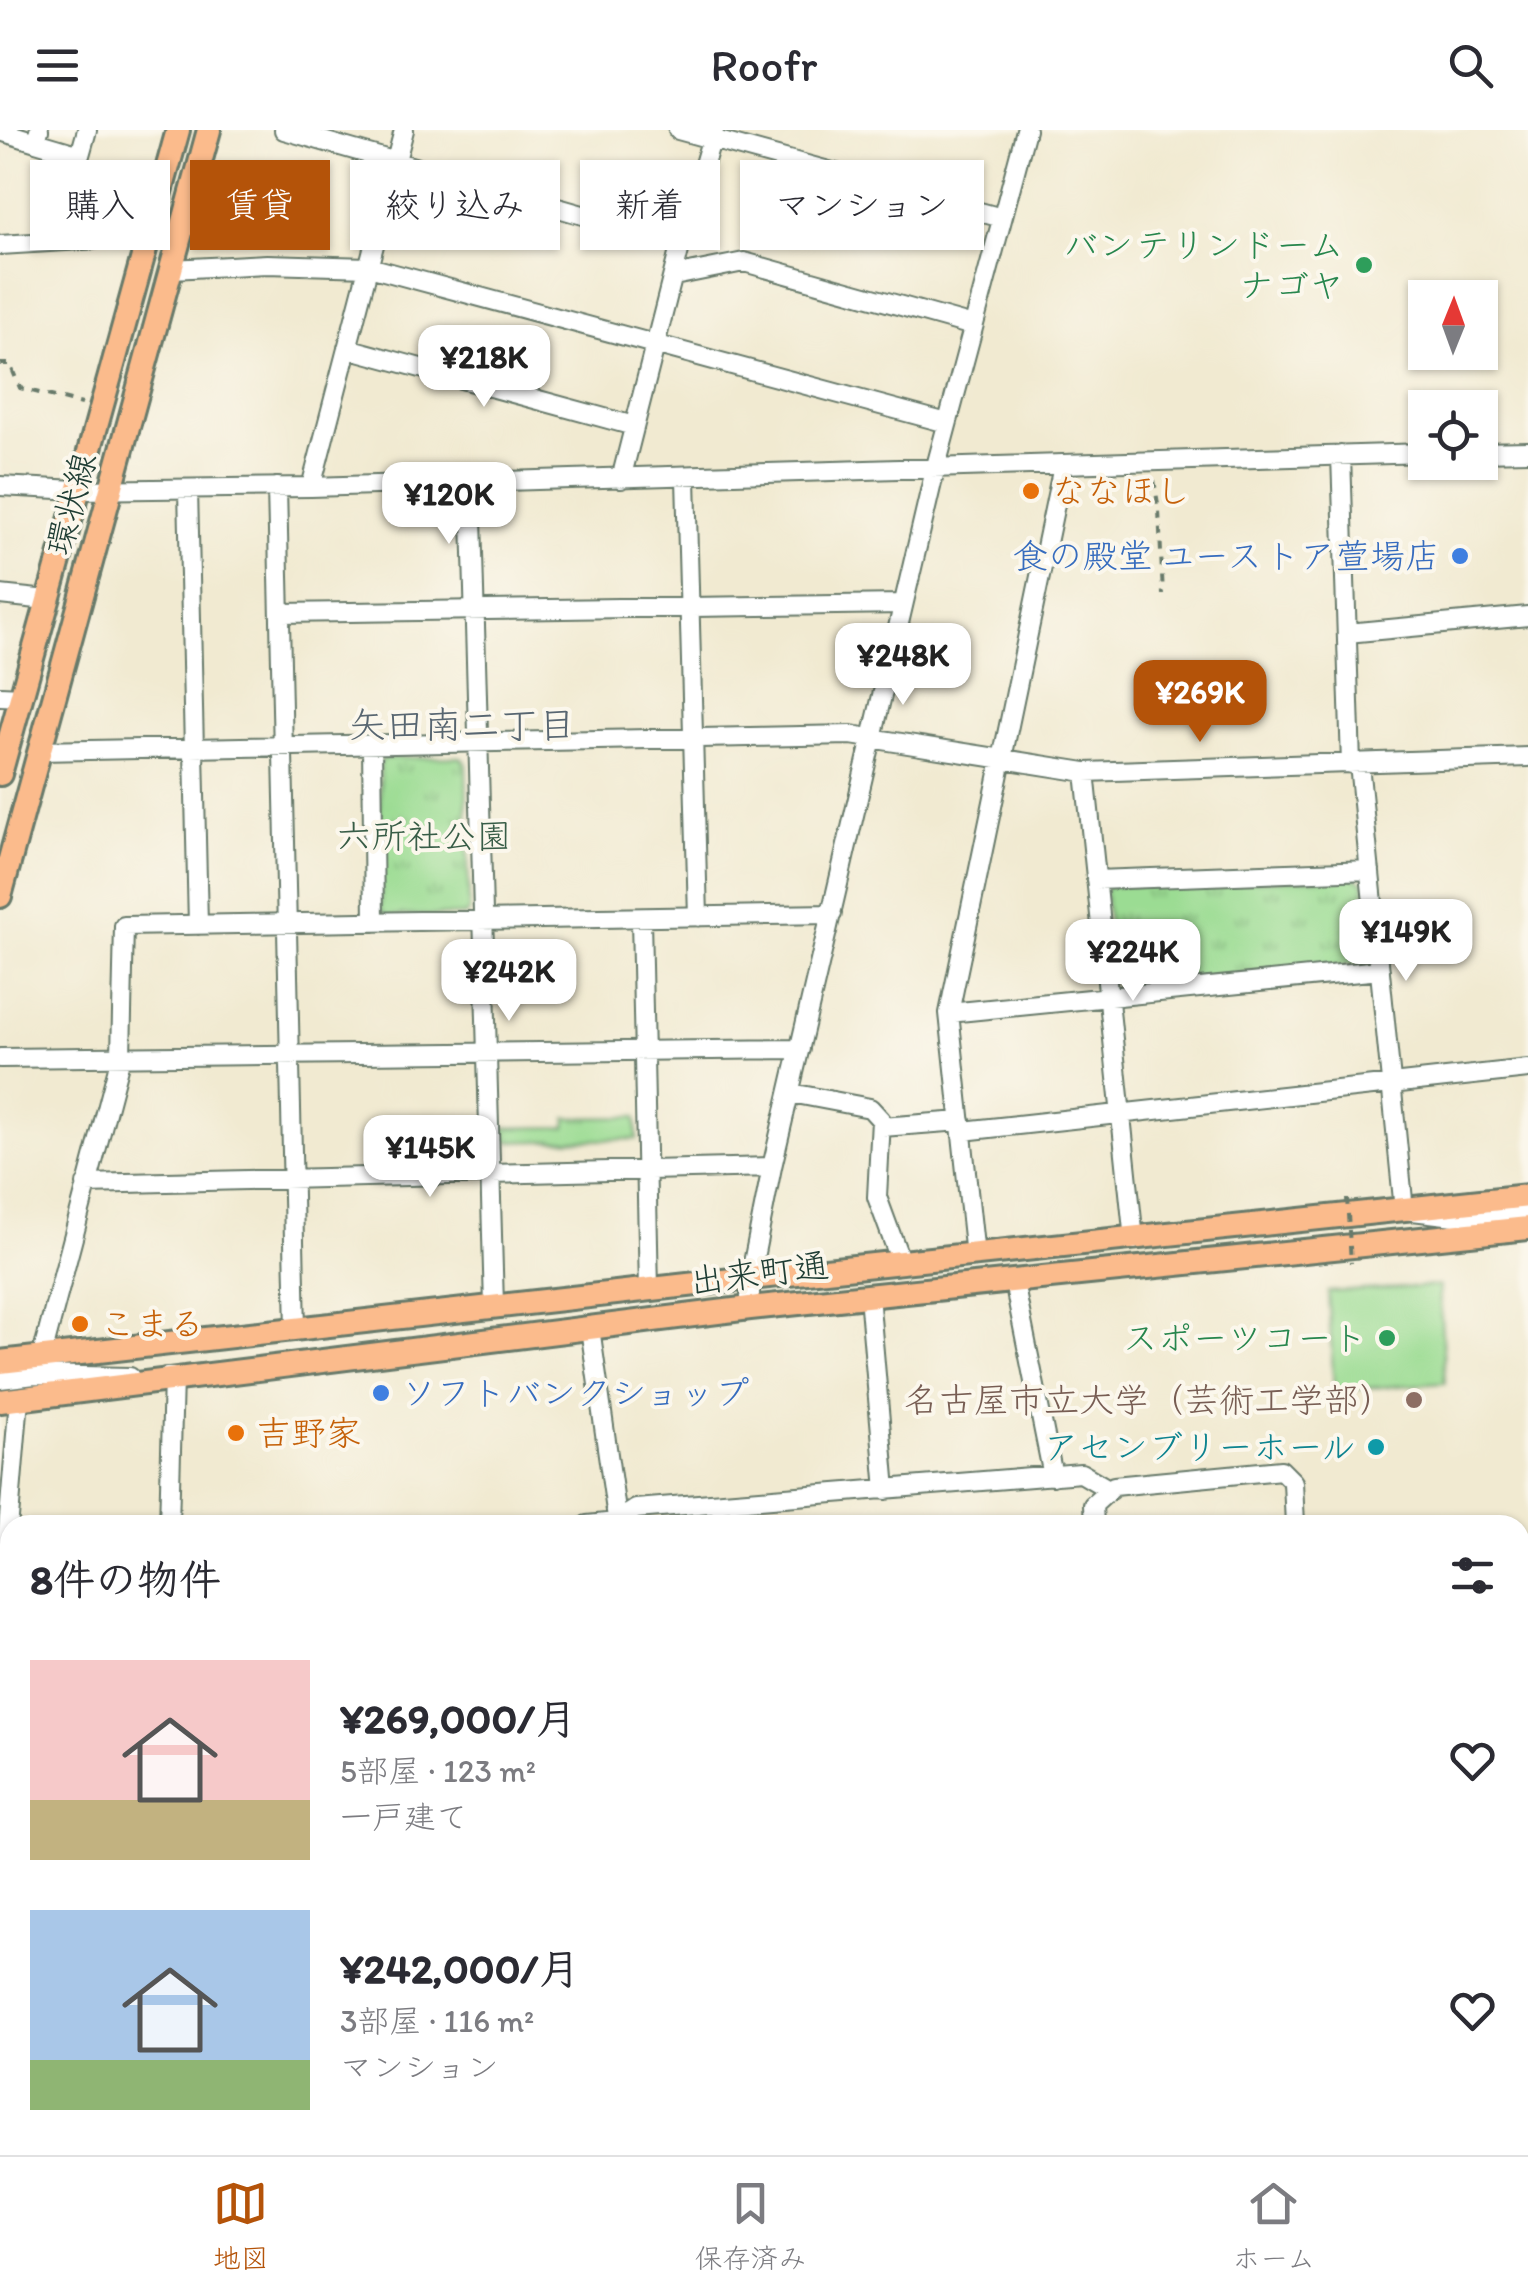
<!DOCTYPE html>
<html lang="ja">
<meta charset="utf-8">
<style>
:root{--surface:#fff;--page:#f2f2f3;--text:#2b2b33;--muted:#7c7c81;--line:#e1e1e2;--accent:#b45309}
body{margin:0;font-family:Itim,"Klee One",sans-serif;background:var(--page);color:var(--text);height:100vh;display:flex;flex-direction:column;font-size:38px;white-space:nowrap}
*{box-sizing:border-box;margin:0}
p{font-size:32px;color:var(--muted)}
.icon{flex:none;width:55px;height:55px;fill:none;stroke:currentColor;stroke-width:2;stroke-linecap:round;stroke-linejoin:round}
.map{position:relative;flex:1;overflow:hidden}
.panel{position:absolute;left:0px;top:1385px;width:1530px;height:640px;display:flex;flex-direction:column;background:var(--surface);border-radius:30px 30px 0 0;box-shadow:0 2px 8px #0004}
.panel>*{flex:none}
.guide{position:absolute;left:30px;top:30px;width:1000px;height:90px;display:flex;gap:20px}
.needle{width:65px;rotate:1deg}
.controls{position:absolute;left:1408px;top:150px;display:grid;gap:20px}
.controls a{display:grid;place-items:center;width:90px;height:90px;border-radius:0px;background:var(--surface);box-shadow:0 2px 8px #0004;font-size:50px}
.price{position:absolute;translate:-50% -85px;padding:0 22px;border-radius:20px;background:#fff;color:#222;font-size:32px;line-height:65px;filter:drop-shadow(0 2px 5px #0008)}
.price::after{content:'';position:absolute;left:50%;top:60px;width:30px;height:22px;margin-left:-15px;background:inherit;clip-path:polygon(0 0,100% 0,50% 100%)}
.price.active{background:var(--accent);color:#fff}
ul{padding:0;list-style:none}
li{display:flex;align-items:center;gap:30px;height:250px;padding:0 30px}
li span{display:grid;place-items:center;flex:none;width:280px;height:200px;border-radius:0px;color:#555}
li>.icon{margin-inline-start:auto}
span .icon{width:120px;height:120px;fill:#fffc;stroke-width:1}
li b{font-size:42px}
h2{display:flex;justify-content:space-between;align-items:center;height:120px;padding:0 30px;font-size:42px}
.pill{padding:0 35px;border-radius:0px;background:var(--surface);box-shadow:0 2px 8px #0004;font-size:35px;line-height:90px}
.pill.active{background:var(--accent);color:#fff}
header{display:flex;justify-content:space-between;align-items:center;height:130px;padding:0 30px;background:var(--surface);font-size:45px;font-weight:600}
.tabs{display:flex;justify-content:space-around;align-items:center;height:140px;border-top:2px solid var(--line);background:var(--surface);font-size:28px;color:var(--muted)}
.tabs a{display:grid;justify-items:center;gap:5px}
.tabs .active{color:var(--accent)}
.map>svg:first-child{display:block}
.grass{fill:#9bdc93;stroke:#5d8c64;stroke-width:2.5}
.park{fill:url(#park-tufts);stroke:#5d8c64;stroke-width:2.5}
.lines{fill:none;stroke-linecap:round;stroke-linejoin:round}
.minor-casing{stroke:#687a6b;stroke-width:22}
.major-casing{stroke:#687a6b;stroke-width:28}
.path{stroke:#687a6b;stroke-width:4;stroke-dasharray:8 8;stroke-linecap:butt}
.minor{stroke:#fff;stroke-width:18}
.major{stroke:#fbbb8c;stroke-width:22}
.path-bridge{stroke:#687a6b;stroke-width:4;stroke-dasharray:8 8;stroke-linecap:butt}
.leisure-dot{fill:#2e9e5b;stroke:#fbf7ec;stroke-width:4}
.food-dot{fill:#e8710a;stroke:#fbf7ec;stroke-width:4}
.shop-dot{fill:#3f7fe0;stroke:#fbf7ec;stroke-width:4}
.education-dot{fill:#8d6e63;stroke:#fbf7ec;stroke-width:4}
.culture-dot{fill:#0f9aa8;stroke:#fbf7ec;stroke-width:4}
.labels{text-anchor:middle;stroke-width:8;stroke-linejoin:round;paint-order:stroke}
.leisure-label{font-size:35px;fill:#27864d;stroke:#fbf7ec;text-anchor:end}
.food-label{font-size:35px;fill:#c56008;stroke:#fbf7ec;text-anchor:start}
.street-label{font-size:35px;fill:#1f3d34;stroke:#fbf7ec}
.shop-label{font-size:35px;fill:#366cbe;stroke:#fbf7ec;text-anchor:end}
.park-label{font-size:35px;fill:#385d47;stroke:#fbf7ec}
.education-label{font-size:35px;fill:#785e54;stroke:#fbf7ec;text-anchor:end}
.culture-label{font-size:35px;fill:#0d838f;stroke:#fbf7ec;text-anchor:end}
.neighbourhood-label{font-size:38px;fill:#586671;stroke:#fbf7ec}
</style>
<header><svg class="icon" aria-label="menu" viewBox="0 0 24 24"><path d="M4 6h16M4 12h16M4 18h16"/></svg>Roofr<svg class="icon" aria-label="search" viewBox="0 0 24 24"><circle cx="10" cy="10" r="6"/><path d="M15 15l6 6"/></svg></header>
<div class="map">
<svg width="1528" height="2025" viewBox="0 0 1528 2025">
<defs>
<pattern id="park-tufts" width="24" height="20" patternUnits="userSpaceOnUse" patternTransform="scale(2.5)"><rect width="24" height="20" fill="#9bdc93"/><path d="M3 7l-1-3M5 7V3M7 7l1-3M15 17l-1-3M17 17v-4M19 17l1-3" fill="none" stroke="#7eb479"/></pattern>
</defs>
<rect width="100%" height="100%" fill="#fbf7ec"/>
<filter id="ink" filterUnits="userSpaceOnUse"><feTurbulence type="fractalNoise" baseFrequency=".01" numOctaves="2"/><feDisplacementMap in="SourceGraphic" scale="20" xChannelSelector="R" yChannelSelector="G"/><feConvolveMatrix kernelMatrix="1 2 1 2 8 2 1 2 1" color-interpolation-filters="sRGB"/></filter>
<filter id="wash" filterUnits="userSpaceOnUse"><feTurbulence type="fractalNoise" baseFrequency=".0048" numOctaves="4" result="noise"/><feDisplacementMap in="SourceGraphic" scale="40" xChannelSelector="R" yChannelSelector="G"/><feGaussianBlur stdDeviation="2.25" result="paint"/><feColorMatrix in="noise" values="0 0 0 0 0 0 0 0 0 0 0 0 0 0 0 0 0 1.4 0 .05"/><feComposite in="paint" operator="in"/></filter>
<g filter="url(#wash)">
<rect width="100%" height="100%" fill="#f1ead1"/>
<path class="grass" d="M 1439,1156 L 1445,1253 L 1334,1260 L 1328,1162 Z
M 1528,1564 L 1528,1868 L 1520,1869 L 1520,1569 Z
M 405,2015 L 585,2015 L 585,2025 L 405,2025 Z
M 949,2015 L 1115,2015 L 1116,2025 L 950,2025 Z"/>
<path class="park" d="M 460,627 L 466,633 L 469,781 L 465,786 L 386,785 L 381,779 L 380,632 L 384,628 Z
M 1355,747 L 1364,753 L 1372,827 L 1369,833 L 1119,858 L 1114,853 L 1105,760 L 1110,756 Z
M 636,987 L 637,1009 L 493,1012 L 493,998 L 566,997 L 567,988 Z"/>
</g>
<g filter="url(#ink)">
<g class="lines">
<g class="minor-casing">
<path id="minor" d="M 284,0 L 681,113
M 678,0 L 1002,88
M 0,1 L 36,12 L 39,0
M 36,12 L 80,25 L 87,0
M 0,115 L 149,106
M 172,139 L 267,134 L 369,137 L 947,293
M 674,146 L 744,132 L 973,196
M 347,218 L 634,296
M 1480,322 L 1528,321
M 1341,325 L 1351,634
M 686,348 L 698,787
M 621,349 L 681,113 L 714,0
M 471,352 L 494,1176
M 0,356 L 77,360 L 311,357 L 1425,323
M 277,357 L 296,1200
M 311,357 L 404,0
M 188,359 L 198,795
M 0,465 L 47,470
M 281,483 L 903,474
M 1347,503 L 1528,486
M 0,566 L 22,567
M 372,615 L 374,792
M 39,621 L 851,605 L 1085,642 L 1528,627
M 1359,634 L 1404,1080 L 1463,1087 L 1528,1084
M 1085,642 L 1134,1110
M 1096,750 L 1370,740
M 641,789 L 649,1160
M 949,883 L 1380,840
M 0,928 L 800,919
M 791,963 L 870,978 L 881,990 L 877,1067 L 901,1132
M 882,997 L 961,991
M 963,1001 L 1528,939
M 86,1054 L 772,1037
M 975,1126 L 949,883 L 1063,336
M 1014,1152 L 1053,1346
M 869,1165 L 886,1360
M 750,1178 L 750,1148 L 772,1037 L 872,608 L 935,340 L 1026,0
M 590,1198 L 618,1395
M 33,1231 L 41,1229 L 121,926 L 124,796 L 832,784
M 166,1247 L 173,1247 L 169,1395
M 0,1249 L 35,1245 L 130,1247
M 721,1373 L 722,1395
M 587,1395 L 616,1392 L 636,1379 L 1081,1343 L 1110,1360
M 1094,1395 L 1093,1375 L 1114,1356 L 1281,1340 L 1293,1352 L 1295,1395
M 0,1495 L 19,1269
M 0,1574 L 10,1575
M 0,1673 L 10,1673
M 0,1795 L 10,1795
M 1520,1886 L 1528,1885
M 0,1923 L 10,1923
M 624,2015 L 625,2025
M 1244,2015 L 1245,2025
M 1436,2015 L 1437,2025
M 155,2025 L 155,2015"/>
</g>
<g class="major-casing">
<path id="major" d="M 0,644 L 178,0
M 0,766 L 209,0
M 0,1232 L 750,1148 L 1528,1066
M 0,1271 L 750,1178 L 1528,1098"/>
</g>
<path class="path" d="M 0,234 L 10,234 L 20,258 L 82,274
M 1154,350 L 1159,380 L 1163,465"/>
<use href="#minor" class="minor"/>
<use href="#major" class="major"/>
<path class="path-bridge" d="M 1347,1068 L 1351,1133"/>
</g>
</g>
<g class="leisure-dot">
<circle cx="1364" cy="135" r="10"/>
<circle cx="1387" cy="1208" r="10"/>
</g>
<g class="food-dot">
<circle cx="1031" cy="361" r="10"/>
<circle cx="80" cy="1194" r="10"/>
<circle cx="236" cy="1303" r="10"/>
</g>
<g class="shop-dot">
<circle cx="1460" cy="426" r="10"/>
<circle cx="381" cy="1263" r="10"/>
</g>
<circle class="education-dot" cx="1414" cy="1270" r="10"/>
<circle class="culture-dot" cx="1376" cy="1317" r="10"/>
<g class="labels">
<g class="leisure-label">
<text x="1344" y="127">バンテリンドーム<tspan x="1344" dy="40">ナゴヤ</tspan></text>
<text x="1367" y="1220">スポーツコート</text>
</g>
<g class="food-label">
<text x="1051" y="373">ななほし</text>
<text x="100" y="1206">こまる</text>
<text x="256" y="1315">吉野家</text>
</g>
<g class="street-label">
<text transform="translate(71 374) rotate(-75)" y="12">環状線</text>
<text transform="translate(759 1143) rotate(-7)" y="12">出来町通</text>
</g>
<g class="shop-label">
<text x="1440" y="438">食の殿堂 ユーストア萱場店</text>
<text x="401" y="1275" text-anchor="start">ソフトバンクショップ</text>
</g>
<g class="park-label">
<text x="424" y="718">六所社公園</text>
</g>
<g class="education-label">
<text x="1394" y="1282">名古屋市立大学（芸術工学部）</text>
</g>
<g class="culture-label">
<text x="1356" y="1329">アセンブリーホール</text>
</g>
<g class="neighbourhood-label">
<text x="462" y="608">矢田南二丁目</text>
</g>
</g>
</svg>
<div class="controls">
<a><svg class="needle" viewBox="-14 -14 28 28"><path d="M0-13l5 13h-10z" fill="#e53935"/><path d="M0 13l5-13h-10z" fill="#7c7c81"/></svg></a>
<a><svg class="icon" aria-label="locate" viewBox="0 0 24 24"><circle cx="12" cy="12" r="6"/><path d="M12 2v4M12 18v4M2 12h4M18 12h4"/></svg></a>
</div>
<b class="price" style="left:484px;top:280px">¥218K</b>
<b class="price" style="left:449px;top:417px">¥120K</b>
<b class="price" style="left:903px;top:578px">¥248K</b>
<b class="price active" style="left:1200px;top:615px">¥269K</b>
<b class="price" style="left:1406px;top:854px">¥149K</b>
<b class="price" style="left:1133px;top:874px">¥224K</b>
<b class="price" style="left:509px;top:894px">¥242K</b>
<b class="price" style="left:430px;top:1070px">¥145K</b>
<div class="guide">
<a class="pill">購入</a>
<a class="pill active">賃貸</a>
<a class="pill">絞り込み</a>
<a class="pill">新着</a>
<a class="pill">マンション</a>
</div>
<section class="panel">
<h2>8件の物件<svg class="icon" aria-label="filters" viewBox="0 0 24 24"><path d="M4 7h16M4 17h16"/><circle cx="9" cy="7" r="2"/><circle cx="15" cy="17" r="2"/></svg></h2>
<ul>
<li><span style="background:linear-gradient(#f6c9c9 70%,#c2b280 0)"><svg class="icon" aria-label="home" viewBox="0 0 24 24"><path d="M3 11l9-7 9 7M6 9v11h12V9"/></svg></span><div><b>¥269,000/月</b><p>5部屋 · 123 m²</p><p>一戸建て</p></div><svg class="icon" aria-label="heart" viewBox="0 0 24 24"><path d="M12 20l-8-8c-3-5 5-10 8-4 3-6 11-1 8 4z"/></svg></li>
<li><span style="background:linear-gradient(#a9c7e8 75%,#8fb573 0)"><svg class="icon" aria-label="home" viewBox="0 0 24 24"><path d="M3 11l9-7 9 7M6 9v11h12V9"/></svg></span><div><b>¥242,000/月</b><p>3部屋 · 116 m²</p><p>マンション</p></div><svg class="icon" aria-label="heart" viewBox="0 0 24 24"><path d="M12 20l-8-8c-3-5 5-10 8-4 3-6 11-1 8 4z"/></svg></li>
</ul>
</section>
</div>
<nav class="tabs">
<a class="active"><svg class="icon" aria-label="map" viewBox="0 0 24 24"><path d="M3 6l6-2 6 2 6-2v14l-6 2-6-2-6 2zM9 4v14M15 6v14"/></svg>地図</a>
<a><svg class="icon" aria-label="saved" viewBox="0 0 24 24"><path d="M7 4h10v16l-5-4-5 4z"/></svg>保存済み</a>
<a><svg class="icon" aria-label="home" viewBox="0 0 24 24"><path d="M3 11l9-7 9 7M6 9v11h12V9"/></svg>ホーム</a>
</nav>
